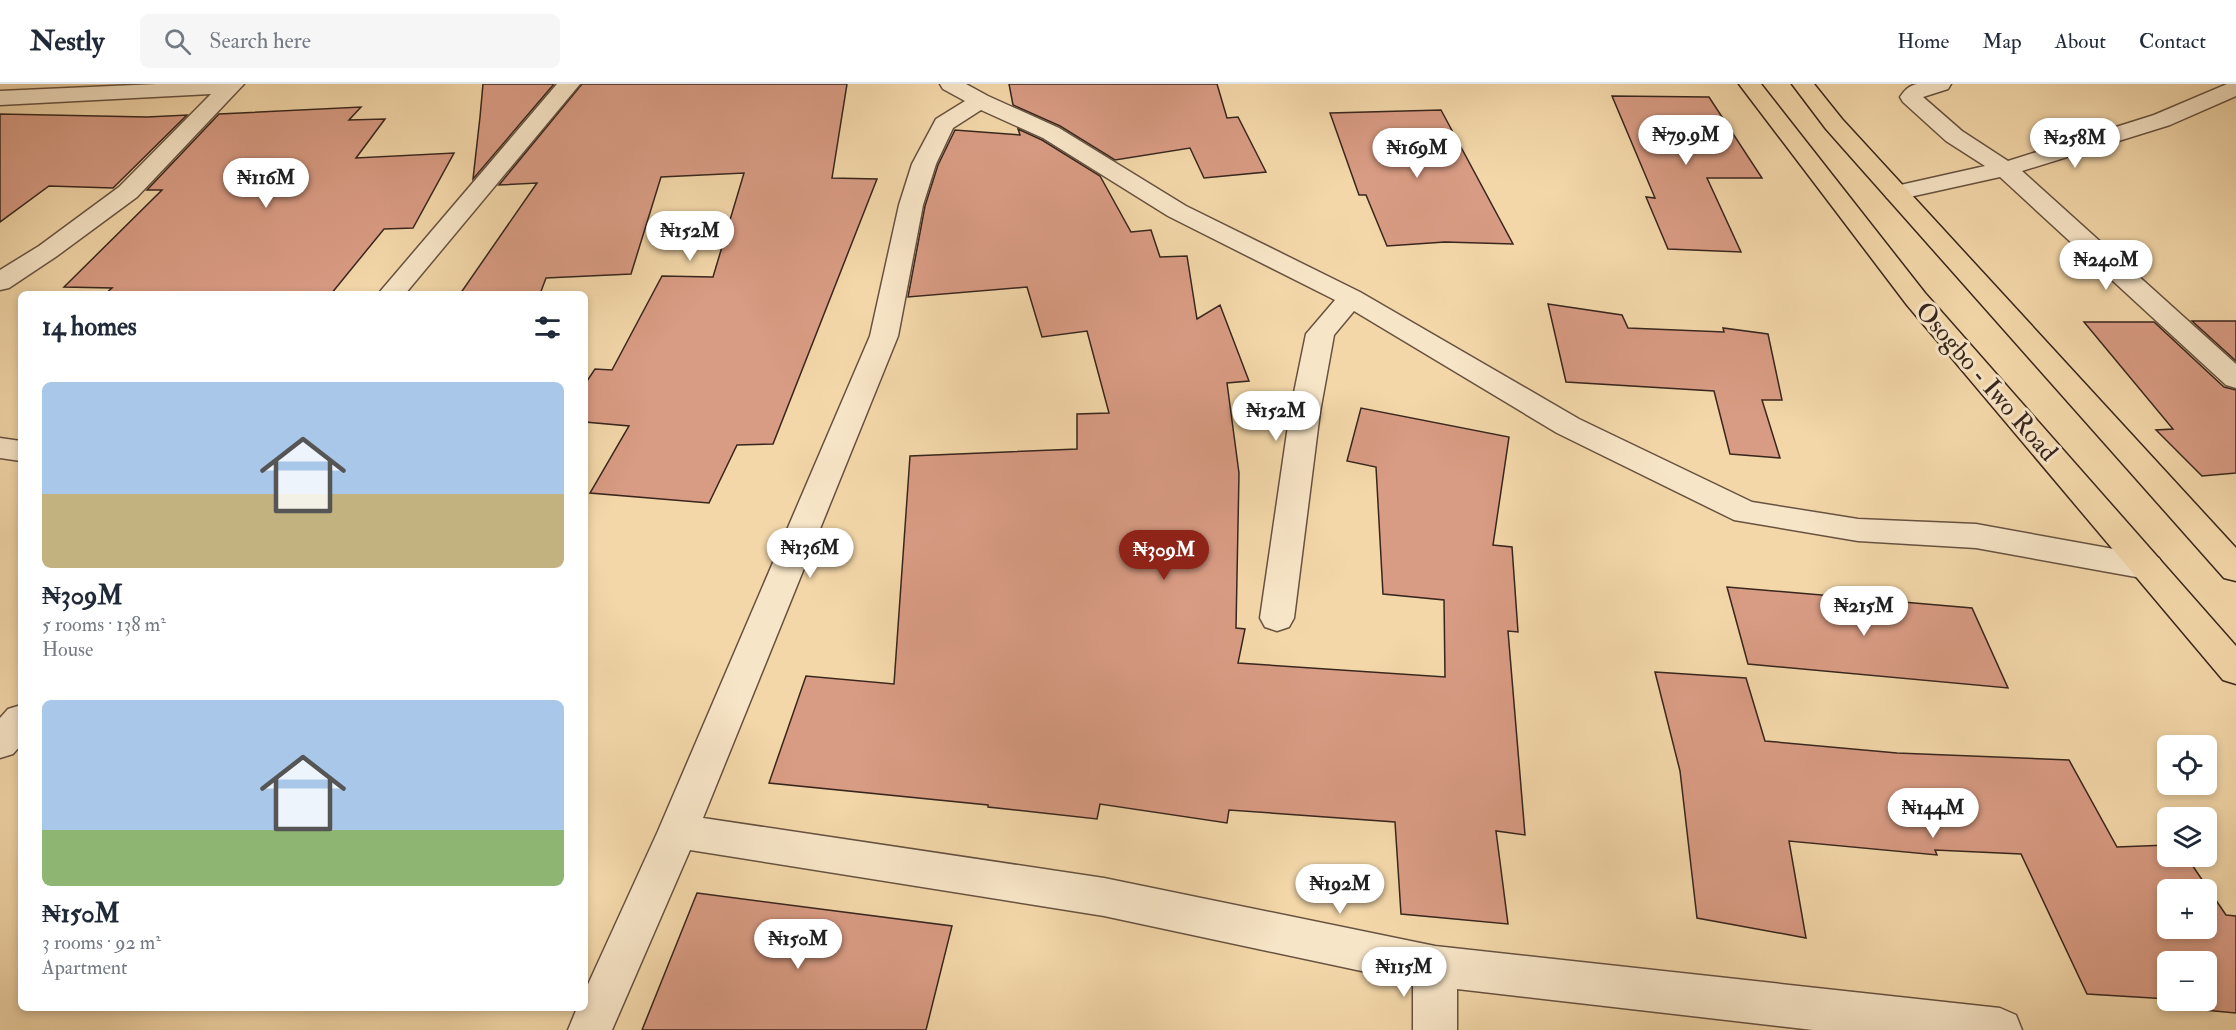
<!DOCTYPE html>
<meta charset="utf-8">
<style>
:root{--surface:#fff;--page:#f6f6f7;--text:#1f2937;--muted:#747a83;--line:#e0e1e3;--accent:#8f2418}
body{margin:0;font-family:"IM FELL Double Pica",serif;background:var(--page);color:var(--text);height:100vh;display:flex;flex-direction:column;font-size:22px;white-space:nowrap}
*{box-sizing:border-box;margin:0}
p{font-size:20px;color:var(--muted)}
.icon{flex:none;width:33px;height:33px;fill:none;stroke:currentColor;stroke-width:2;stroke-linecap:round;stroke-linejoin:round}
.map{position:relative;flex:1;overflow:hidden}
.details{position:absolute;left:18px;top:207px;width:570px;height:720px;display:flex;flex-direction:column;background:var(--surface);border-radius:9px;box-shadow:0 3px 9px #0003}
.details>*{flex:none}
.tools{position:absolute;left:2157px;top:651px;display:grid;gap:12px}
.tools a{display:grid;place-items:center;width:60px;height:60px;border-radius:9px;background:var(--surface);box-shadow:0 3px 9px #0003;font-size:30px}
.price{position:absolute;translate:-50% -51px;padding:0 14px;border-radius:21px;background:#fff;color:#222;font-size:20px;line-height:39px;filter:drop-shadow(0 2px 3px #0008)}
.price::after{content:'';position:absolute;left:50%;top:36px;width:18px;height:14px;margin-left:-9px;background:inherit;clip-path:polygon(0 0,100% 0,50% 100%)}
.price.selected{background:var(--accent);color:#fff}
ul{padding:0;list-style:none}
li{display:grid;align-content:center;gap:12px;height:318px;padding:0 24px}
li span{display:grid;place-items:center;height:186px;border-radius:9px;color:#555}
li>.icon{margin-inline-start:auto}
span .icon{width:108px;height:108px;fill:#fffc;stroke-width:1}
li b{font-size:26px}
h2{display:flex;justify-content:space-between;align-items:center;height:72px;padding:0 24px;font-size:26px}
header{display:flex;align-items:center;gap:36px;box-sizing:border-box;height:84px;padding:0 30px;background:var(--surface);border-bottom:2px solid var(--line)}
header strong{font-size:28px}
nav{display:flex;gap:33px;margin-inline-start:auto;font-size:21px}
.search{width:420px;height:54px;background:var(--page);display:flex;align-items:center;gap:15px;box-sizing:border-box;padding:0 21px;border-radius:9px;color:var(--muted);font-size:22px}
.map>svg:first-child{display:block}
.building{fill:#d89b83;stroke:#38261d;stroke-width:1.5;fill-rule:evenodd}
.lines{fill:none;stroke-linecap:round;stroke-linejoin:round}
.minor-casing{stroke:#675240;stroke-width:3}
.major-casing{stroke:#38261d;stroke-width:3}
.minor{fill:#f7e5c7;fill-rule:evenodd}
.major{fill:#f3d7a9;fill-rule:evenodd}
.labels{text-anchor:middle;stroke-width:6;stroke-linejoin:round;paint-order:stroke}
.street-label{font-size:26px;fill:#38261d;stroke:#f7e5c7}
</style>
<header>
<strong>Nestly</strong>
<div class="search"><svg class="icon" aria-label="search" viewBox="0 0 24 24"><circle cx="10" cy="10" r="6"/><path d="M15 15l6 6"/></svg>Search here</div>
<nav><a>Home</a><a>Map</a><a>About</a><a>Contact</a></nav>
</header>
<div class="map">
<svg width="2236" height="946" viewBox="0 0 2236 946">
<rect width="100%" height="100%" fill="#f3d7a9"/>
<filter id="stains"><feTurbulence type="fractalNoise" baseFrequency=".00333" numOctaves="4"/><feColorMatrix values="0 0 0 0 .2 0 0 0 0 .09 0 0 0 0 .02 0 0 0 .5 -.17"/></filter>
<radialGradient id="worn" r=".72"><stop offset=".6" stop-color="#630" stop-opacity="0"/><stop offset="1" stop-color="#630" stop-opacity=".3"/></radialGradient>
<path class="building" d="M 483,0 L 554,0 L 473,95 L 480,33 Z
M 582,0 L 847,0 L 832,94 L 877,95 L 773,360 L 737,361 L 709,419 L 590,409 L 629,342 L 585,338 L 585,300 L 595,285 L 612,286 L 662,192 L 713,193 L 744,89 L 661,93 L 631,190 L 546,194 L 540,210 L 460,210 L 537,99 L 499,101 Z
M 1009,0 L 1217,0 L 1227,34 L 1238,33 L 1266,88 L 1204,94 L 1190,64 L 1115,76 L 1060,42 L 1013,21 Z
M 1612,12 L 1709,13 L 1762,94 L 1707,94 L 1741,168 L 1668,165 L 1646,113 L 1655,114 Z
M 361,23 L 349,36 L 385,35 L 356,74 L 454,69 L 413,144 L 384,145 L 331,210 L 105,210 L 112,204 L 64,203 L 162,106 L 147,106 L 219,30 Z
M 1441,26 L 1513,160 L 1445,158 L 1387,162 L 1366,111 L 1359,111 L 1330,29 Z
M 0,30 L 147,33 L 187,31 L 113,104 L 49,102 L 0,138 Z
M 1018,45 L 1042,56 L 1100,92 L 1131,148 L 1151,146 L 1160,173 L 1187,172 L 1197,235 L 1220,221 L 1249,297 L 1227,299 L 1239,389 L 1236,544 L 1245,545 L 1238,579 L 1445,593 L 1444,516 L 1383,510 L 1376,383 L 1347,377 L 1361,324 L 1509,353 L 1493,461 L 1512,463 L 1518,548 L 1508,547 L 1525,751 L 1496,747 L 1508,840 L 1401,830 L 1395,738 L 1229,726 L 1227,739 L 1100,720 L 1097,735 L 988,723 L 988,721 L 769,699 L 806,592 L 894,600 L 910,372 L 1077,365 L 1077,330 L 1109,329 L 1087,247 L 1042,253 L 1027,203 L 908,213 L 925,122 L 938,81 L 955,46 L 1020,51 Z
M 1548,220 L 1622,231 L 1628,244 L 1724,248 L 1723,244 L 1768,250 L 1782,316 L 1762,316 L 1780,374 L 1730,370 L 1714,307 L 1566,298 Z
M 2192,237 L 2236,237 L 2236,277 Z
M 2084,238 L 2154,238 L 2224,303 L 2236,306 L 2236,389 L 2202,392 L 2156,346 L 2173,345 Z
M 1727,503 L 1972,524 L 2008,604 L 1748,580 Z
M 1655,588 L 1746,594 L 1765,657 L 1897,669 L 2069,676 L 2117,763 L 2168,761 L 2168,772 L 2186,772 L 2226,831 L 2236,832 L 2236,929 L 2182,924 L 2178,916 L 2206,916 L 2206,878 L 2168,878 L 2168,915 L 2087,910 L 2021,770 L 1935,766 L 1937,771 L 1789,757 L 1806,854 L 1697,834 L 1680,687 ZM 2168,806 L 2206,806 L 2206,844 L 2168,844 Z
M 697,809 L 952,842 L 926,946 L 642,946 Z"/>
<g class="lines">
<g class="minor-casing">
<path id="minor" d="M 157,0 L 244,0 L 137,113 L 57,172 L 9,204 L 0,206 L 0,186 L 39,162 L 119,103 L 211,10 L 0,21 L 0,7 Z
M 557,0 L 580,0 L 405,210 L 378,210 Z
M 940,0 L 966,0 L 988,12 L 1059,44 L 1186,122 L 1360,208 L 1579,335 L 1752,418 L 1858,435 L 1976,440 L 2147,471 L 2159,474 L 2164,483 L 2159,492 L 2147,495 L 1976,464 L 1858,457 L 1734,436 L 1557,349 L 1354,227 L 1334,251 L 1320,328 L 1294,534 L 1289,543 L 1277,547 L 1265,543 L 1260,534 L 1290,328 L 1306,250 L 1335,216 L 1168,132 L 1043,54 L 981,26 L 953,44 L 936,80 L 923,121 L 898,252 L 703,734 L 1104,794 L 1435,862 L 2000,924 L 2016,931 L 2022,946 L 1813,946 L 1457,905 L 1457,946 L 1413,946 L 1413,898 L 1104,832 L 690,766 L 612,946 L 568,946 L 577,924 L 585,924 L 585,907 L 658,747 L 870,252 L 899,121 L 912,80 L 936,35 L 965,17 L 943,5 Z
M 1917,0 L 1951,0 L 1948,5 L 1923,13 L 1962,47 L 2008,77 L 2154,31 L 2227,0 L 2236,0 L 2236,12 L 2170,41 L 2022,87 L 2236,280 L 2236,304 L 2226,301 L 2000,93 L 1896,116 L 1887,114 L 1884,109 L 1887,104 L 1985,82 L 1946,57 L 1903,18 L 1900,13 C 1905,6 1908,2 1917,0 Z
M 0,354 L 21,357 L 21,377 L 0,374 Z
M 21,621 L 21,661 L 13,670 L 0,674 L 0,634 L 8,625 Z"/>
</g>
<g class="major-casing">
<path id="major" d="M 1739,0 L 1761,0 L 1925,209 L 2236,562 L 2236,600 L 2223,596 L 1907,221 Z
M 1792,0 L 1814,0 L 1842,35 L 2236,464 L 2236,497 L 2224,494 L 1826,45 Z"/>
</g>
<use href="#minor" class="minor"/>
<use href="#major" class="major"/>
</g>
<g class="labels">
<g class="street-label">
<text transform="translate(1987 297) rotate(49)" y="9">Osogbo - Iwo Road</text>
</g>
</g>
<rect width="100%" height="100%" filter="url(#stains)"/>
<rect width="100%" height="100%" fill="url(#worn)"/>
</svg>
<div class="tools">
<a><svg class="icon" aria-label="locate" viewBox="0 0 24 24"><circle cx="12" cy="12" r="6"/><path d="M12 2v4M12 18v4M2 12h4M18 12h4"/></svg></a>
<a><svg class="icon" aria-label="layers" viewBox="0 0 24 24"><path d="M12 4l9 5-9 5-9-5zM3 14l9 5 9-5"/></svg></a>
<a>+</a>
<a>−</a>
</div>
<b class="price" style="left:1686px;top:82px">₦79.9M</b>
<b class="price" style="left:2075px;top:85px">₦258M</b>
<b class="price" style="left:1417px;top:95px">₦169M</b>
<b class="price" style="left:266px;top:125px">₦116M</b>
<b class="price" style="left:690px;top:178px">₦152M</b>
<b class="price" style="left:2106px;top:207px">₦240M</b>
<b class="price" style="left:1276px;top:358px">₦152M</b>
<b class="price" style="left:810px;top:495px">₦136M</b>
<b class="price selected" style="left:1164px;top:497px">₦309M</b>
<b class="price" style="left:1864px;top:553px">₦215M</b>
<b class="price" style="left:1933px;top:755px">₦144M</b>
<b class="price" style="left:1340px;top:831px">₦192M</b>
<b class="price" style="left:798px;top:886px">₦150M</b>
<b class="price" style="left:1404px;top:914px">₦115M</b>
<section class="details">
<h2>14 homes<svg class="icon" aria-label="filters" viewBox="0 0 24 24"><path d="M4 7h16M4 17h16"/><circle cx="9" cy="7" r="2"/><circle cx="15" cy="17" r="2"/></svg></h2>
<ul>
<li><span style="background:linear-gradient(#a9c7e8 60%,#c2b280 0)"><svg class="icon" aria-label="home" viewBox="0 0 24 24"><path d="M3 11l9-7 9 7M6 9v11h12V9"/></svg></span><div><b>₦309M</b><p>5 rooms · 138 m²</p><p>House</p></div></li>
<li><span style="background:linear-gradient(#a9c7e8 70%,#8fb573 0)"><svg class="icon" aria-label="home" viewBox="0 0 24 24"><path d="M3 11l9-7 9 7M6 9v11h12V9"/></svg></span><div><b>₦150M</b><p>3 rooms · 92 m²</p><p>Apartment</p></div></li>
</ul>
</section>
</div>
